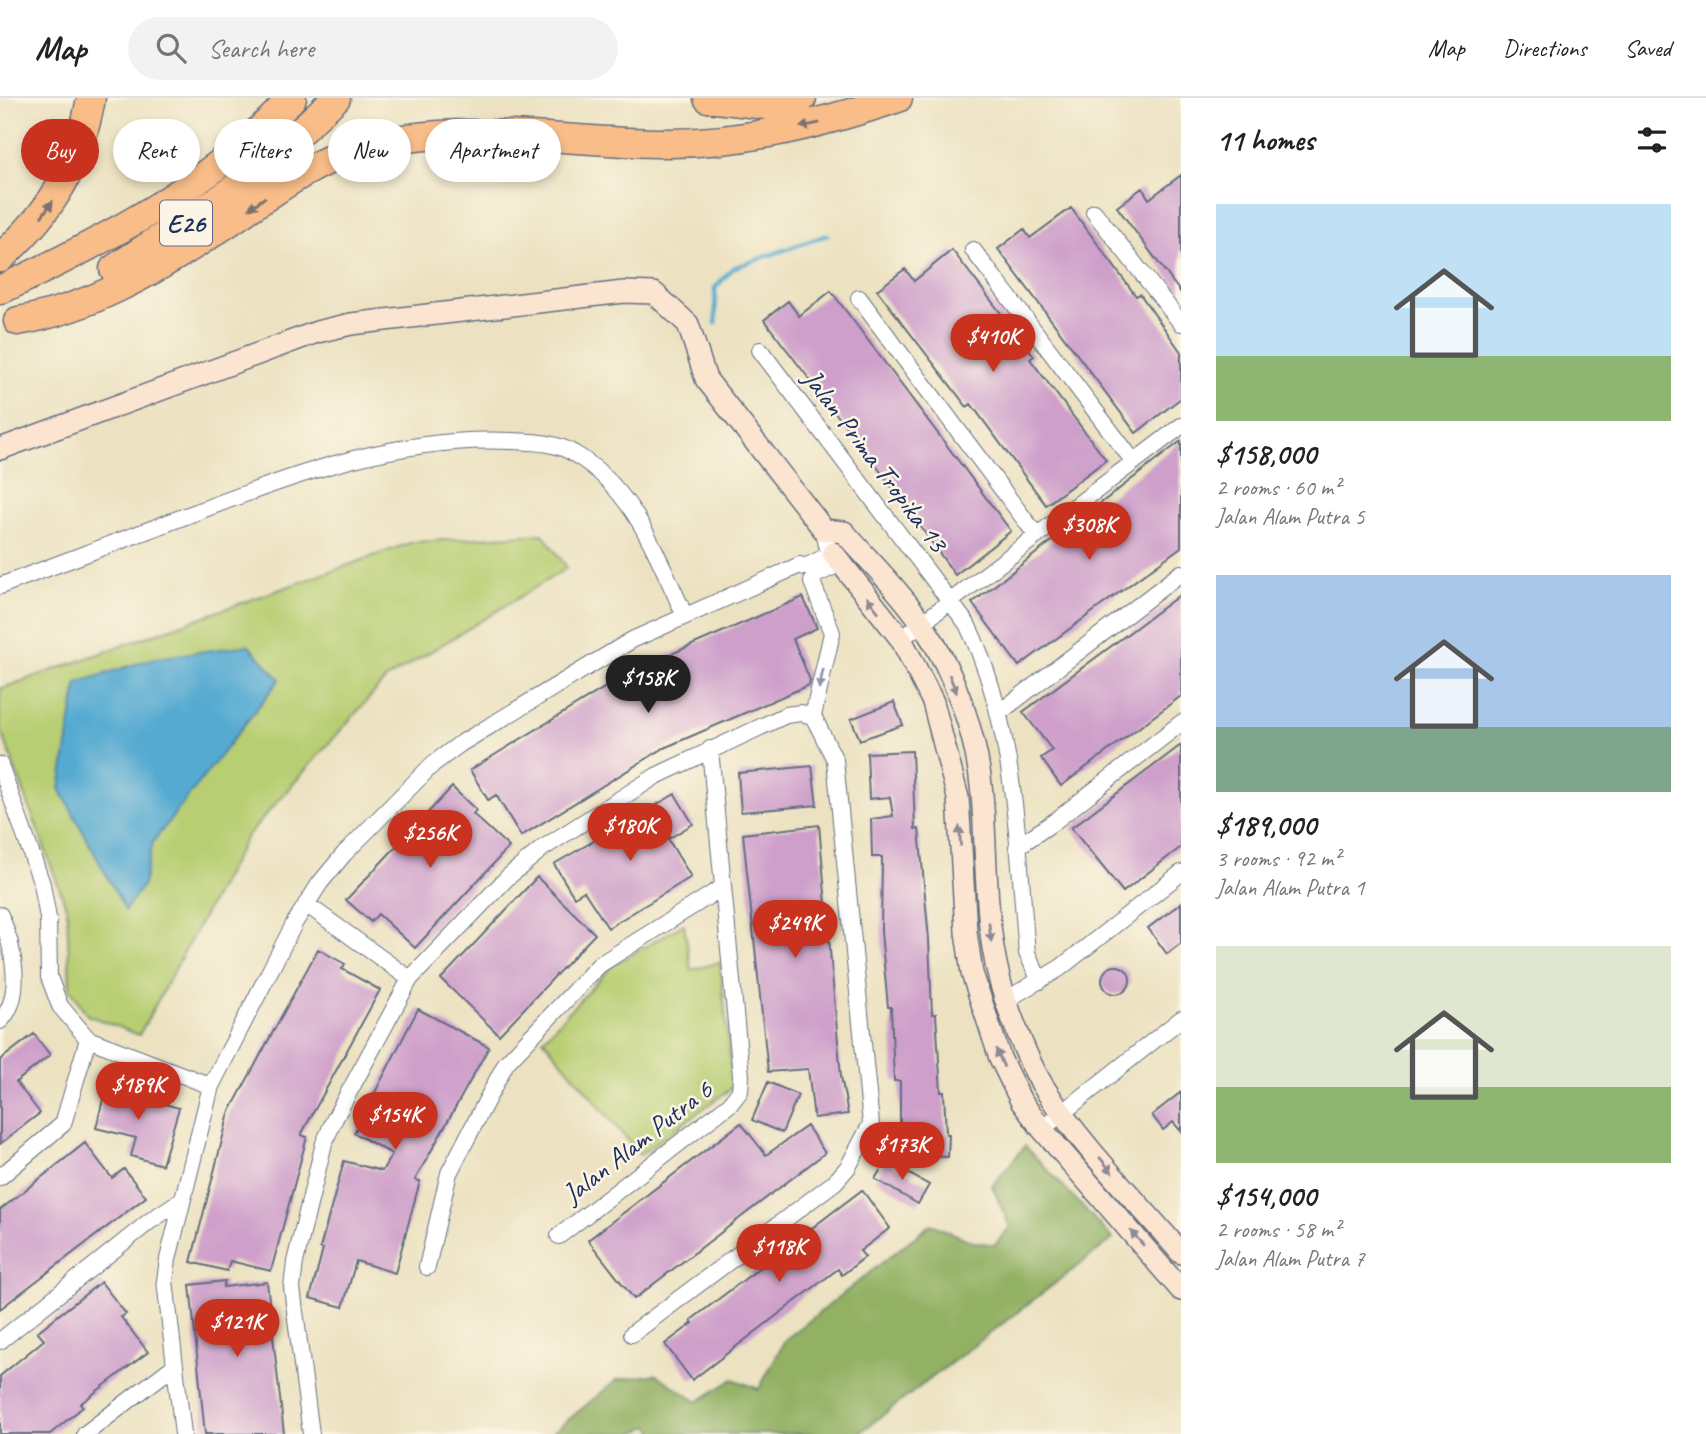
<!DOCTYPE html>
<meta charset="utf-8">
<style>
:root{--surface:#fff;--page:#f2f2f2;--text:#222;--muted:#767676;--line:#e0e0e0;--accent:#c8321e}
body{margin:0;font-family:Caveat,sans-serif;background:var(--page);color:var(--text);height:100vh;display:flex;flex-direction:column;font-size:26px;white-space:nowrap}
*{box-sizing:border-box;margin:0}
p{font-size:23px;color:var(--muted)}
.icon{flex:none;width:38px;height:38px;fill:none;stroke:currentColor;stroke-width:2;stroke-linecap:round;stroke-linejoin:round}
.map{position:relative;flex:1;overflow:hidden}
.details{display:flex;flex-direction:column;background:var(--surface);width:525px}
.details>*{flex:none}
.guide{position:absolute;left:21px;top:21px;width:665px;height:63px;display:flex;gap:14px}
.price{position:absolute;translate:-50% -60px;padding:0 16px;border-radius:24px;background:var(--accent);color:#fff;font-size:23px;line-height:46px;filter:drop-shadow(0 2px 4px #0008)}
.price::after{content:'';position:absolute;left:50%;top:42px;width:21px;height:16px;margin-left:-10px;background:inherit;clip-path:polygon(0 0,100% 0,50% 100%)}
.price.active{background:#222;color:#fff}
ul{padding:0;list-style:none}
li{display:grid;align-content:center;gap:14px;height:371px;padding:0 35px}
li span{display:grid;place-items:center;height:217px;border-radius:0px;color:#555}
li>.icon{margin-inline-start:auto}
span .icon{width:126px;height:126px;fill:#fffc;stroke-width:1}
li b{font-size:30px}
h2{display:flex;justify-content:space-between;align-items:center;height:84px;padding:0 35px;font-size:30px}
.pill{padding:0 24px;border-radius:32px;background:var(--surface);box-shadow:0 4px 10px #0003;font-size:24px;line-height:63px}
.pill.active{background:var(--accent);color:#fff}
header{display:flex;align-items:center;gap:42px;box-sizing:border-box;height:98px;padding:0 35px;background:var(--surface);border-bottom:2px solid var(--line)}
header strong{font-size:33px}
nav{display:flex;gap:38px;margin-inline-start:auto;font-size:24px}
.search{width:490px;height:63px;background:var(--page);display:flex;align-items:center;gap:18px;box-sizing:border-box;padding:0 24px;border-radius:38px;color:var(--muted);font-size:26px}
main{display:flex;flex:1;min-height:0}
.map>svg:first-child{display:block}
.green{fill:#b8ce72;stroke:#6a7e68;stroke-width:2}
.forest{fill:#92b164;stroke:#567061;stroke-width:2}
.water{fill:#55aad1;stroke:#386c98;stroke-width:2}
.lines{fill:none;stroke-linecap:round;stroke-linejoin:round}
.stream{stroke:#55aad1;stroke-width:4.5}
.building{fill:#ce9fca}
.street-casing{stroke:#646e81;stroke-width:18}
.secondary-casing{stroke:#646e81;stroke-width:24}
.highway-casing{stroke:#646e81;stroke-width:31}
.street{stroke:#fff;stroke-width:16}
.secondary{stroke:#fce5d0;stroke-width:21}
.highway{stroke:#f8bd89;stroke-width:28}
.oneway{fill:#7e6f71}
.oneway2{fill:#8c8a97}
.oneway3{fill:#8d97ae}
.labels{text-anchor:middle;stroke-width:5;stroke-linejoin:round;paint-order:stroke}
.shield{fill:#fcf5e5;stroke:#5e6a86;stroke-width:2}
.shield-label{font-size:26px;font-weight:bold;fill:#1b2f5e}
.street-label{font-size:28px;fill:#1b2f5e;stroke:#fcf5e5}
</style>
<header>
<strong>Map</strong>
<div class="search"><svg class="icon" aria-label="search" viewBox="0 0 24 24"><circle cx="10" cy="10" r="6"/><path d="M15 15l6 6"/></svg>Search here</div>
<nav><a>Map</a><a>Directions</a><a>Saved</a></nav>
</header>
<main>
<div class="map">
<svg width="1181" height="1336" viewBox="0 0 1181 1336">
<rect width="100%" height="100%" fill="#fcf5e5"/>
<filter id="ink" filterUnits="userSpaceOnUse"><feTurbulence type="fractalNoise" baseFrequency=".0143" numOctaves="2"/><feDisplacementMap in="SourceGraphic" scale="14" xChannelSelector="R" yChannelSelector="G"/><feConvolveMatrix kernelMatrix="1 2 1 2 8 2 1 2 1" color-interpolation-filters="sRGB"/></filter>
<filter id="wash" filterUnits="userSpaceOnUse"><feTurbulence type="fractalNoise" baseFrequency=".00686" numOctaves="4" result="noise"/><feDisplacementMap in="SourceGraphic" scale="28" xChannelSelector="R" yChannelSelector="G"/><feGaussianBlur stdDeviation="1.57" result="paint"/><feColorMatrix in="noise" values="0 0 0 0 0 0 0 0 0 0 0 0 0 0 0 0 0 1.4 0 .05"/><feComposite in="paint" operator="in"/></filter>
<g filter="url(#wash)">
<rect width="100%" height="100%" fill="#ece2c1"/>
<path class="green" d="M 543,436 L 567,470 L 386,581 L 247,738 L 139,937 L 87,917 L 70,890 L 67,811 L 0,629 L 0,591 L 413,444 Z
M 684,826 L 691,872 L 720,864 L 733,989 L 640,1057 L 543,941 L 612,868 Z"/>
<path class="forest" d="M 1025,1048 L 1113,1141 L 858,1336 L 656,1336 L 650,1328 L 631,1336 L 551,1336 L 617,1282 L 656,1276 L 697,1304 L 733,1281 L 759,1291 L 785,1242 L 931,1126 L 973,1144 L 995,1147 L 1010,1129 L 992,1088 Z"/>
<path class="water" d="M 248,547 L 280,581 L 153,744 L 143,787 L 125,812 L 60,691 L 77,585 L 154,560 Z"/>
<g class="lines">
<path class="stream" d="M 716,225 L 715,190 L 733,170 L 827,137"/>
</g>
<g id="blocks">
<path class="building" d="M 1181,77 L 1181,195 L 1117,109 L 1142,90 L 1149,101 Z
M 1071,110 L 1136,198 L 1140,196 L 1181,254 L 1181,300 L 1136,335 L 998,151 L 1024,131 L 1030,140 Z
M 952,152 L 1034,258 L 1030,261 L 1106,362 L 1046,407 L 971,306 L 967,309 L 877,192 L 905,171 L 914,183 Z
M 831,193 L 1011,433 L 955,477 L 890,386 L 764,222 L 788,203 L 799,218 Z
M 1181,343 L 1181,449 L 1019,568 L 972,505 Z
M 1181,496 L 1181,598 L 1061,688 L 1041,660 L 1052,652 L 1023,614 Z
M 803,499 L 817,530 L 793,541 L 810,582 L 809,587 L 664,650 L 521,738 L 496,697 L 488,702 L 470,672 L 632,573 Z
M 894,604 L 903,627 L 860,642 L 851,621 Z
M 1181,647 L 1181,749 L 1123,794 L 1071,730 Z
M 912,653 L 915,731 L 919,731 L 929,842 L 932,916 L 936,916 L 941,994 L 944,994 L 946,1036 L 949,1036 L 948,1059 L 900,1056 L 900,983 L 894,983 L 891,909 L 888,909 L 881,834 L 882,759 L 872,759 L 871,721 L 893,718 L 890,699 L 869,701 L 867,655 Z
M 812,668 L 817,707 L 741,714 L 738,675 Z
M 452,689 L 476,712 L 473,716 L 509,749 L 415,850 L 378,816 L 371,824 L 346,802 Z
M 675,696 L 693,726 L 668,741 L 691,779 L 608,830 L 584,793 L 574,799 L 554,766 Z
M 819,727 L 841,978 L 848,1016 L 814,1020 L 808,971 L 768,974 L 743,736 Z
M 537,779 L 595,836 L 499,937 L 441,881 Z
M 1181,805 L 1181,845 L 1167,856 L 1148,830 Z
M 318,851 L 345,866 L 342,871 L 380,892 L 301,1037 L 307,1039 L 271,1173 L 230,1163 L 227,1173 L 191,1164 L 229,1015 Z
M1102 882a14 14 0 1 1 28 0a14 14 0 1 1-28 0Z
M 418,911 L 489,949 L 415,1082 L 420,1083 L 395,1175 L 356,1163 L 343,1209 L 310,1200 L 323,1151 L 320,1150 L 344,1063 L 382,1073 L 392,1056 L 354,1035 Z
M 34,936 L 50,957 L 16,984 L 40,1015 L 0,1046 L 0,962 Z
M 768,984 L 798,997 L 782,1035 L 752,1022 Z
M 107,985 L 137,993 L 136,998 L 179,1010 L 162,1067 L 131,1058 L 136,1040 L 96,1030 Z
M 1181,994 L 1181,1033 L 1173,1024 L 1163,1032 L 1152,1017 Z
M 741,1025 L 766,1057 L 807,1028 L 825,1055 L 634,1201 L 588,1142 Z
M 85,1045 L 112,1080 L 124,1071 L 146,1099 L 0,1211 L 0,1112 Z
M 886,1063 L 929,1087 L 918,1106 L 875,1081 Z
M 862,1092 L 890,1130 L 860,1153 L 865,1159 L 842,1177 L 838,1171 L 692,1282 L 665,1246 L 693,1225 L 691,1222 Z
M 225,1183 L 223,1189 L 267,1184 L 284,1336 L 205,1336 L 190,1187 Z
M 101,1184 L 126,1216 L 121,1219 L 148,1254 L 80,1306 L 83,1309 L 50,1336 L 0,1336 L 0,1278 L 44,1242 L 37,1234 Z"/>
</g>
</g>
<g filter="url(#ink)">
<use href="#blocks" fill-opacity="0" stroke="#646e81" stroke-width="2"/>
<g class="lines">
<g class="street-casing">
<path id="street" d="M 1094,114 L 1181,225
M 973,152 L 1134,364
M 859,200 L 1037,438
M 760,252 L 967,526 C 1016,627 1017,745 1027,855 L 1040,883
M 800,467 L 805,469 L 833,455 L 827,448 L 824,432
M 0,488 C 66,463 132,438 199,413 C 300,375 401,337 512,343 C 532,344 555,344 573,355 C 634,390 657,458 685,518
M 901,541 L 1181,328
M 1000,614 L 1181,475
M 813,618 L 832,535 L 812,484 L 814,478 L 841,465
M 0,667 L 42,786 L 48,820 L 49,879 L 60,908 L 88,941 L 211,988
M 1017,749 L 1055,723 L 1181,625
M 306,806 L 410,881
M 0,817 C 13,846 25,899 0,923
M 1006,902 L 1060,870 L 1181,775
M 1042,1031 L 1181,921
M 0,1079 L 63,1026 L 88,941
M 559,1138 L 730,1006 L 740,993 L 741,978 L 710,651
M 427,1169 L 449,1075 L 506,965 L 599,867 L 723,789
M 0,1243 L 150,1123 L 183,1101
M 85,1336 L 174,1268
M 183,1336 L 165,1183 L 168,1161 L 211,988 L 295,824 L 320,785 L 344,756 L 433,666 L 460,646 L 632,542 L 800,467
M 311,1336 L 292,1190 L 295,1164 L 324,1045 L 335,1020 L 410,881 L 508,779 L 543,750 L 656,678 L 786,617 L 801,615 L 813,618 L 835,662 L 871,1026 L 848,1069 L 835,1084 L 632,1236"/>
</g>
<g class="secondary-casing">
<path id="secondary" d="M 0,351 L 317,234 L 351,226 L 624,194 L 654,195 L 688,226 L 706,281 L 824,432 L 844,434 C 870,464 901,494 923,527 C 955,575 977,638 982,696 C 988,764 983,834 1005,900 C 1015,929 1027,962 1043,988 C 1081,1048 1135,1101 1181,1155
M 833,455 L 901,541 L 933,604 L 958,700 L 966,834 L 972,875 L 1000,960 L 1021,1003 L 1042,1031 L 1181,1192"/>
</g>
<g class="highway-casing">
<path id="highway" d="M 708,0 L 766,7 L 802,0
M 0,160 C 52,113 79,69 91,0
M 114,171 L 222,100 L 261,70 L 336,0
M 0,192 C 106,142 212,87 292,0
M 18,223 C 89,211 154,173 214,134 C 261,104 305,66 360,50 C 462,21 567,46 671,45 C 751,44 823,25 898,0"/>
</g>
<use href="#street" class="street"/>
<use href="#secondary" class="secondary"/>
<use href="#highway" class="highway"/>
</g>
<defs><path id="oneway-solid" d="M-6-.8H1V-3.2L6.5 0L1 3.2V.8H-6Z" transform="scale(1.75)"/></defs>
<g class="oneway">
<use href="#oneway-solid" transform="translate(810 27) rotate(168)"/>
<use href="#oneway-solid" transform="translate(257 105) rotate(145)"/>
<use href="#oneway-solid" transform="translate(47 111) rotate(-54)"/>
</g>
<g class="oneway2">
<use href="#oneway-solid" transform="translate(873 507) rotate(-128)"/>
<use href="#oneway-solid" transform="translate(953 586) rotate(68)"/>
<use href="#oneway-solid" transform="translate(960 738) rotate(-93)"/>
<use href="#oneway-solid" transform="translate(990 834) rotate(83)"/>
<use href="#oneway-solid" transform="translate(1000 960) rotate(-113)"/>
<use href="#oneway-solid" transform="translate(1106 1067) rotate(50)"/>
<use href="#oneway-solid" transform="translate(1137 1140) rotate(-131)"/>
</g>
<use class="oneway3" href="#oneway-solid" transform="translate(821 581) rotate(103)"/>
</g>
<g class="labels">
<rect class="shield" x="160" y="102.5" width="52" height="45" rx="5"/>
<g class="shield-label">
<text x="186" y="134">E26</text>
</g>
<g class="street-label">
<text transform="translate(876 362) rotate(53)" y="10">Jalan Prima Tropika 13</text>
<text transform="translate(637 1043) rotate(-38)" y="10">Jalan Alam Putra 6</text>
</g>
</g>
</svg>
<b class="price" style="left:993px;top:276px">$410K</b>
<b class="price" style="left:1089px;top:464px">$308K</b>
<b class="price active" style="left:648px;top:617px">$158K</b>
<b class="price" style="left:630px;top:765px">$180K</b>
<b class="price" style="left:430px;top:772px">$256K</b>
<b class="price" style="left:795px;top:862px">$249K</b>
<b class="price" style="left:138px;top:1024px">$189K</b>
<b class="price" style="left:395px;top:1054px">$154K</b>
<b class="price" style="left:902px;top:1084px">$173K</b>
<b class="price" style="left:779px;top:1186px">$118K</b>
<b class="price" style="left:237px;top:1261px">$121K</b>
<div class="guide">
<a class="pill active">Buy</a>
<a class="pill">Rent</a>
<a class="pill">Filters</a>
<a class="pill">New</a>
<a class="pill">Apartment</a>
</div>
</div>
<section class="details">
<h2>11 homes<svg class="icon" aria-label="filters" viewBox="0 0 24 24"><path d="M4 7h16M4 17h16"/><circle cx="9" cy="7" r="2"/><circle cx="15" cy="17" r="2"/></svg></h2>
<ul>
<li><span style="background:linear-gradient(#bfe0f5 70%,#8fb573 0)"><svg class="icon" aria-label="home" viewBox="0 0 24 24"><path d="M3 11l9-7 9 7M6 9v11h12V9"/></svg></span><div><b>$158,000</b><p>2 rooms · 60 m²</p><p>Jalan Alam Putra 5</p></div></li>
<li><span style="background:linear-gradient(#a9c7e8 70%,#7fa58c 0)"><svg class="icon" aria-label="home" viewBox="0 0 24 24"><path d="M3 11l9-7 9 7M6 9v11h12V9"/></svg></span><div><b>$189,000</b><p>3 rooms · 92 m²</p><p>Jalan Alam Putra 1</p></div></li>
<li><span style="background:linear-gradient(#dfe7d0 65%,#8fb573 0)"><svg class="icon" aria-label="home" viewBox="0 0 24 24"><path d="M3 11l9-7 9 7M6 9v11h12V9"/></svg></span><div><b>$154,000</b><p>2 rooms · 58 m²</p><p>Jalan Alam Putra 7</p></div></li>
</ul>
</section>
</main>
